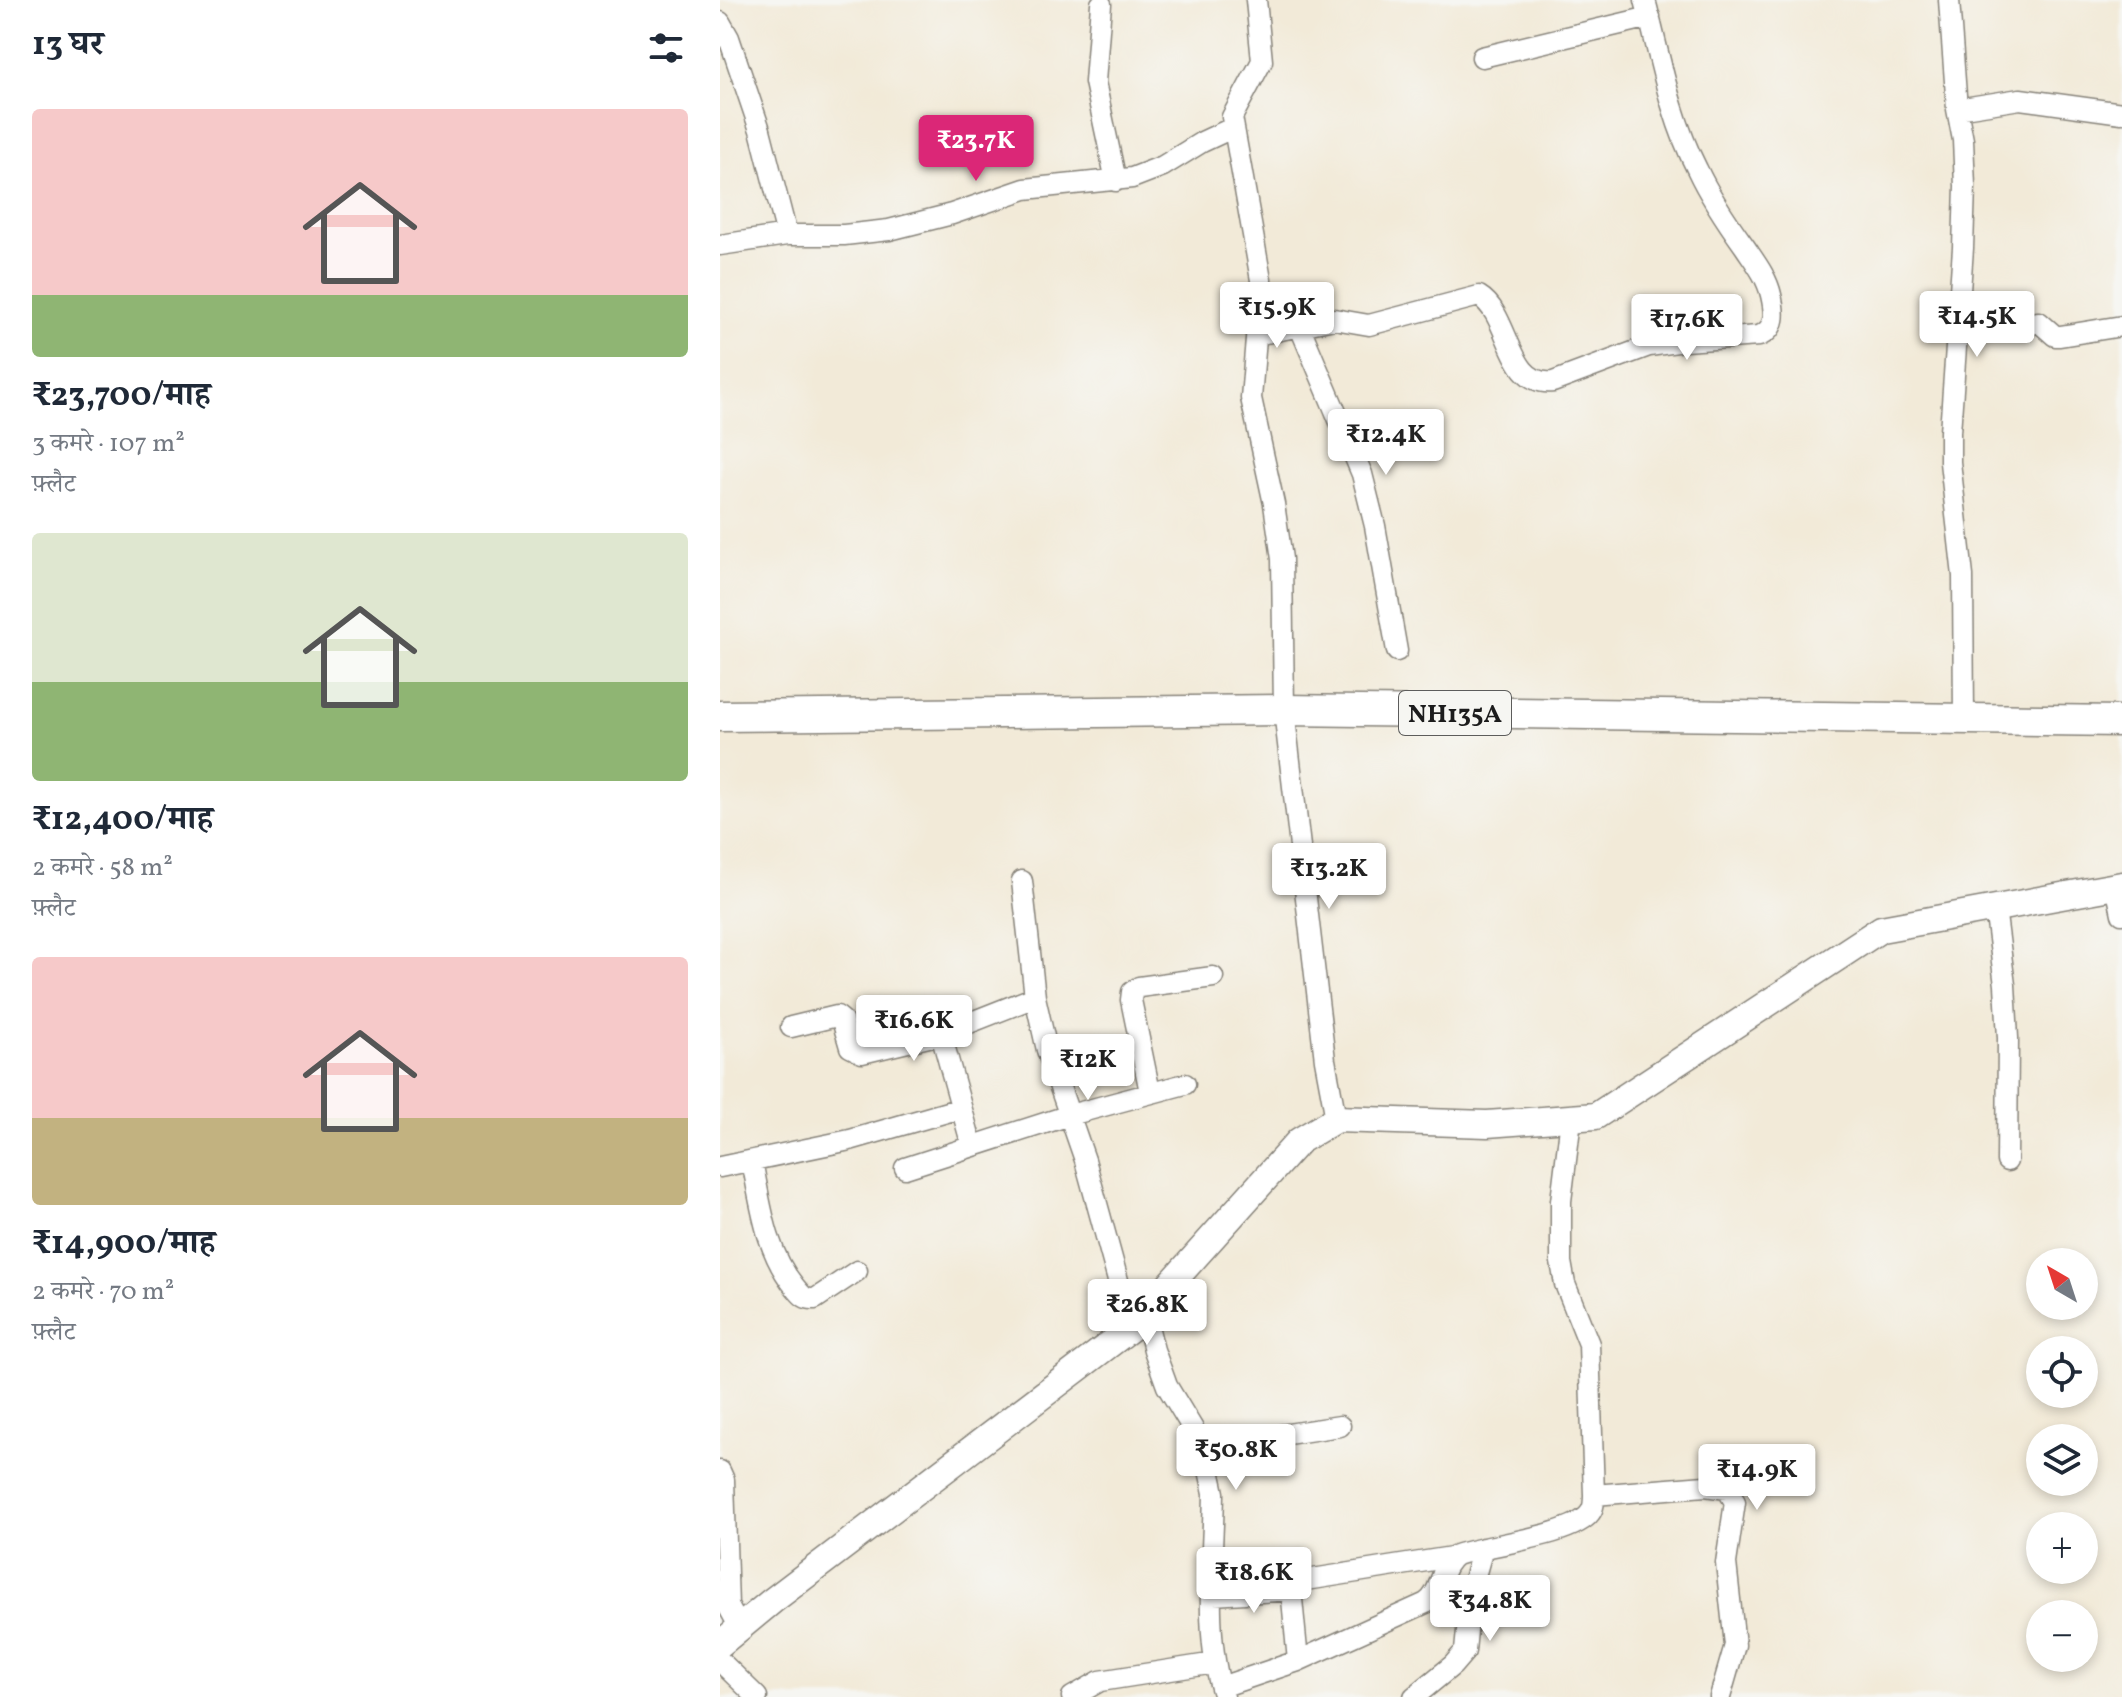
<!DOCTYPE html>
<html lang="hi">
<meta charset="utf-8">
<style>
:root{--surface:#fff;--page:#f6f6f7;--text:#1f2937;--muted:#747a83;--accent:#db2777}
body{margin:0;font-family:Vollkorn,"Noto Serif Devanagari",serif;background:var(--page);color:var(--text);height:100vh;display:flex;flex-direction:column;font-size:30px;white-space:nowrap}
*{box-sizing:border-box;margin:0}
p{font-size:26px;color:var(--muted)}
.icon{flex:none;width:44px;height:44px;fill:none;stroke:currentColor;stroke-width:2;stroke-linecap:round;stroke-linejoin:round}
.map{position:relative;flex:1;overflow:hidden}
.sheet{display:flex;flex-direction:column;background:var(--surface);width:720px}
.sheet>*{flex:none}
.needle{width:52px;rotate:321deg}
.tools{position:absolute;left:1306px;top:1248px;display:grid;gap:16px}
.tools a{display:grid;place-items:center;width:72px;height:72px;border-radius:50%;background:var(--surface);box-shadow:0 4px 12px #0003;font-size:40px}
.price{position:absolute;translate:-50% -68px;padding:0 18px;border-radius:8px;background:#fff;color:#222;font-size:26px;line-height:52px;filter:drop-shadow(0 2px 4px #0008)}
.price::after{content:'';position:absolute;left:50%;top:48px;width:24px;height:18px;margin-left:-12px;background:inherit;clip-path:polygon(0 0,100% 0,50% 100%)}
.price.on{background:var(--accent);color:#fff}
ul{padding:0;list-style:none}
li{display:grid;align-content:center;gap:16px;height:424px;padding:0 32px}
li span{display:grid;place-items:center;height:248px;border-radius:8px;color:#555}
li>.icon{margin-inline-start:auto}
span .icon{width:144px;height:144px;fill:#fffc;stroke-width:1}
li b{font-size:34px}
h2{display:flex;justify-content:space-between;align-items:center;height:96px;padding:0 32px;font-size:34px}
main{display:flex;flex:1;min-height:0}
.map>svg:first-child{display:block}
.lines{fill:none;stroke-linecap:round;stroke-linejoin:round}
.minor-casing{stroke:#87837a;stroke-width:23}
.major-casing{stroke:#87837a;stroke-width:29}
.highway-casing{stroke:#87837a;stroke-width:33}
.minor{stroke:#fff;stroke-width:20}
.major{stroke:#fff;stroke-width:26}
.highway{stroke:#fff;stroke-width:30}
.labels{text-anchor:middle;stroke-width:6;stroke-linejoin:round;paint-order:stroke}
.shield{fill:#f6f6f2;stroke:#5d5d5c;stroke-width:2}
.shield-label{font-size:26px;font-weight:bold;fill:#1c1c1c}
</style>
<main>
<section class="sheet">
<h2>13 घर<svg class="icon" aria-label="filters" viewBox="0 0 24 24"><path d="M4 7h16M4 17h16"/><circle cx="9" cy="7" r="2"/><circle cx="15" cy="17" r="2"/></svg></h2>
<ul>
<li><span style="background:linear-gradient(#f6c9c9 75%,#8fb573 0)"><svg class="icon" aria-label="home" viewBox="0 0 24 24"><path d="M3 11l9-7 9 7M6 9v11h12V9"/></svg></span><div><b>₹23,700/माह</b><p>3 कमरे · 107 m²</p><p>फ़्लैट</p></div></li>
<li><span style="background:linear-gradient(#dfe7d0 60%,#8fb573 0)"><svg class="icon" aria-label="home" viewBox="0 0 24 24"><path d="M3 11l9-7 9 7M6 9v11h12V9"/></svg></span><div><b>₹12,400/माह</b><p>2 कमरे · 58 m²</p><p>फ़्लैट</p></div></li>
<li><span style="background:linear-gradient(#f6c9c9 65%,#c2b280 0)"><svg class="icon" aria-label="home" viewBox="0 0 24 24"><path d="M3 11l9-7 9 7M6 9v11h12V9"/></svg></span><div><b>₹14,900/माह</b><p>2 कमरे · 70 m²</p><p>फ़्लैट</p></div></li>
</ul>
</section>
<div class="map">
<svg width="1402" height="1697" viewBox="0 0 1402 1697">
<rect width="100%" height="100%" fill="#f6f6f2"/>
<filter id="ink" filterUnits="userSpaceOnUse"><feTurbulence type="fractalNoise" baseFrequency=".0125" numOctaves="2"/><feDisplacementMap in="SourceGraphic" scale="16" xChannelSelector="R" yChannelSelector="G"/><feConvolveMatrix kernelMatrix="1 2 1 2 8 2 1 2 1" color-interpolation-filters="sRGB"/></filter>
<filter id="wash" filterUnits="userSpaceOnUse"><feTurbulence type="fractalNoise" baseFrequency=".006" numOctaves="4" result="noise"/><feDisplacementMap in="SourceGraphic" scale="32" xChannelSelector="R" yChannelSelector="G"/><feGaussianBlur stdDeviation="1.8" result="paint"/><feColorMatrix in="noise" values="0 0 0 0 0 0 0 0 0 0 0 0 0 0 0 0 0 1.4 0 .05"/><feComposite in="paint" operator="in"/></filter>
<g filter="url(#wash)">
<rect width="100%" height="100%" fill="#f2ead8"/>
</g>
<g filter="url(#ink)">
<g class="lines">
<g class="minor-casing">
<path id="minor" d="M 536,0 L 542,61 L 512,117 L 541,280 L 531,398 L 554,504 L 562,559 L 564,710 L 605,1060 L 616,1119
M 1229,0 L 1237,109 L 1243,140 L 1245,186 L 1243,248 L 1230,432 L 1230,462 L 1243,576 L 1244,720
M 381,4 L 375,82 L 396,181
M 0,22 L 9,38 L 40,130 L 67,235
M 762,57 L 930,17
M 1237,109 L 1300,99 L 1402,113
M 0,245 L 67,235 L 124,235 L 169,230 L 232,214 L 305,189 L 412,178 L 443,166 L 482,142 L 512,128
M 579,325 L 642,474 L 655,526 L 677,651
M 1237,332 L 1319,322 L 1335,336 L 1340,336 L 1402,326
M 536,335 L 614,319 L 649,325 L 759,296 C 791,315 787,387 833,382 L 929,346 L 964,341 L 1039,336 C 1057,329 1055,312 1051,295 C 1047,277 1035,262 1025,247 C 1007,222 990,197 977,169 C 950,117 940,57 925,0
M 302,881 L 315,997 L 327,1050 L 365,1160 L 411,1328
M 1396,886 L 1402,914
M 1275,908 L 1285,985 L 1288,1038 L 1287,1161
M 71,1027 L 117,1016 L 122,1020 L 130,1047 L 142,1053 L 221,1034 L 315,997
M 221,1034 L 252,1146
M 430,1092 L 411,1000 L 412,992 L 419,987 L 493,977
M 32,1161 C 41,1205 45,1250 75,1287 C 81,1294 84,1300 95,1299 L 137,1271
M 0,1167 L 130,1140 L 241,1108
M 185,1168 L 350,1115 L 465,1084
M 425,1314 L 434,1350 L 447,1386 L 484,1447 L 494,1493 C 493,1556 483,1638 504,1697
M 484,1447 L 620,1426
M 0,1471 L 4,1480 L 8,1606 L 20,1628
M 874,1495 L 985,1486 L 1007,1489 L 1015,1502 L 1006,1563 L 1015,1645 L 1000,1697
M 493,1595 L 573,1590
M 0,1661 L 37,1697
M 578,1661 L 572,1599 L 573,1590 L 580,1581 L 732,1557
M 501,1687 L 578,1661 L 706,1603 C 723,1591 719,1567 736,1555 C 765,1545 854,1536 870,1513 C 874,1508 874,1501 874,1495 L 869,1344 L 845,1284 L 841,1262 L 841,1201 L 851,1119
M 352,1697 L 380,1681 L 495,1663
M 694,1697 L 733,1665 L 745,1651 L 751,1590 L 763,1548"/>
</g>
<g class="major-casing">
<path id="major" d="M 0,1644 L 52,1601 L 411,1328 L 579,1141 L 616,1119 L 767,1124 L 876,1116 L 1161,929 L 1402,885"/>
</g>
<g class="highway-casing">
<path id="highway" d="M 0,716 L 564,710 L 1402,721"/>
</g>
<use href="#minor" class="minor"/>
<use href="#major" class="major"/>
<use href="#highway" class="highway"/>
</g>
</g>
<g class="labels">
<rect class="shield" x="679" y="691" width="112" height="44" rx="6"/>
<g class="shield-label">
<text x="735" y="722">NH135A</text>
</g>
</g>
</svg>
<div class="tools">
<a><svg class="needle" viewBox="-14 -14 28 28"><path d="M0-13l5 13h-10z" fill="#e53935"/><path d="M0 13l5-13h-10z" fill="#747a83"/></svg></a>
<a><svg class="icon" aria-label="locate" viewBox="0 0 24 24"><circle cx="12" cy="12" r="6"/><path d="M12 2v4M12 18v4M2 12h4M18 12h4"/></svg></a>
<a><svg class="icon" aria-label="layers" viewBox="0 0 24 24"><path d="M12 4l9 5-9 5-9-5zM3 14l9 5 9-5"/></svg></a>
<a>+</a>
<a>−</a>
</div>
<b class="price on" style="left:256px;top:183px">₹23.7K</b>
<b class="price" style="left:557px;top:350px">₹15.9K</b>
<b class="price" style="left:1257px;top:359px">₹14.5K</b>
<b class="price" style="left:967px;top:362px">₹17.6K</b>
<b class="price" style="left:666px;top:477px">₹12.4K</b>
<b class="price" style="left:609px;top:911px">₹13.2K</b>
<b class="price" style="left:194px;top:1063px">₹16.6K</b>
<b class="price" style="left:368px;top:1102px">₹12K</b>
<b class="price" style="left:427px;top:1347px">₹26.8K</b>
<b class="price" style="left:516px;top:1492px">₹50.8K</b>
<b class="price" style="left:1037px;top:1512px">₹14.9K</b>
<b class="price" style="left:534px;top:1615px">₹18.6K</b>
<b class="price" style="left:770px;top:1643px">₹34.8K</b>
</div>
</main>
